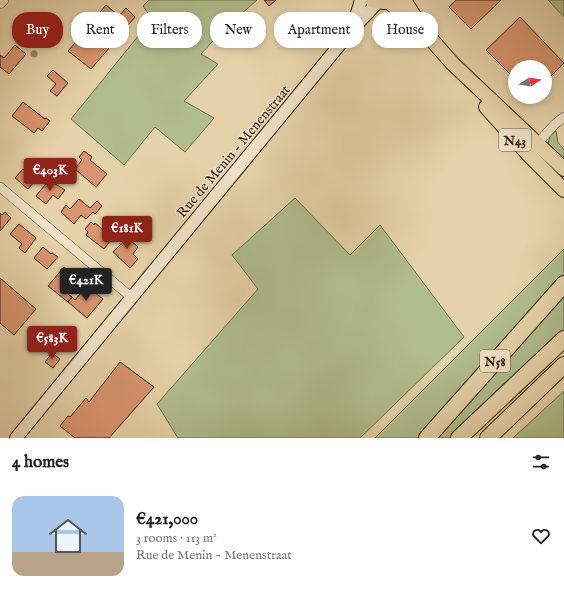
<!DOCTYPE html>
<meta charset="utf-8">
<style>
:root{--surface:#fff;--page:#f2f2f2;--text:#202124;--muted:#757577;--line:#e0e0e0;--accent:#8f2418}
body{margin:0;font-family:"IM FELL English",serif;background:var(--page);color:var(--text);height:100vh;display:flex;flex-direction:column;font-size:15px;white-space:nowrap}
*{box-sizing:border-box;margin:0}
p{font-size:13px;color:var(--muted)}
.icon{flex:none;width:22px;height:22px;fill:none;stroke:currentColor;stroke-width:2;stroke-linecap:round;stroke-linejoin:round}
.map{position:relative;height:438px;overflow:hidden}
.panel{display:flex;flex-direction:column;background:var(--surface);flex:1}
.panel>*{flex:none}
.hud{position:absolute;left:12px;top:12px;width:540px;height:36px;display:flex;gap:8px}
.needle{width:26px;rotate:78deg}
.fabs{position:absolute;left:508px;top:60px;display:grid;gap:8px}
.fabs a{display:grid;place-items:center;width:44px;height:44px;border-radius:50%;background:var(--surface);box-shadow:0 2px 6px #0003;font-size:20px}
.price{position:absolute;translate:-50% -34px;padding:0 9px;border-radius:4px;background:var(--accent);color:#fff;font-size:13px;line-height:26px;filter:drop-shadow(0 1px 2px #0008)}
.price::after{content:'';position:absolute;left:50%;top:24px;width:12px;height:9px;margin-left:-6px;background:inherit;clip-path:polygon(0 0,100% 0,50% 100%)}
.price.active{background:#222;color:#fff}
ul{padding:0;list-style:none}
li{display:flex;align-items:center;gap:12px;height:100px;padding:0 12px}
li+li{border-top:1px solid var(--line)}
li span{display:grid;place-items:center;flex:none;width:112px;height:80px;border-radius:12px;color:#555}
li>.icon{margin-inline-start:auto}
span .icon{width:48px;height:48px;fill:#fffc;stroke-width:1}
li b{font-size:17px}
h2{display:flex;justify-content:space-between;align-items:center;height:48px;padding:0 12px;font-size:17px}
.pill{padding:0 14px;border-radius:16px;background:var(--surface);box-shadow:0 2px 6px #0003;font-size:14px;line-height:36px}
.pill.active{background:var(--accent);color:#fff}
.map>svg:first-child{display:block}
.green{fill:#b0bd8d;stroke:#706c4e}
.building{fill:#d8956f;stroke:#311b0f}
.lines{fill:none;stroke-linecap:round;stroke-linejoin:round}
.street-casing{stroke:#5e4936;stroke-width:10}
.secondary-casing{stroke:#311b0f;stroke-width:14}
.primary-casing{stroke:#311b0f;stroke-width:16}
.highway-casing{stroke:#311b0f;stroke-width:18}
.street{stroke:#efe2c8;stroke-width:9}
.secondary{stroke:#efe2c8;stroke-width:12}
.primary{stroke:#e6d2aa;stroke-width:14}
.highway{stroke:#e6d2aa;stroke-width:16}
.tree{fill:#97886a}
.labels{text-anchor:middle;stroke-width:3;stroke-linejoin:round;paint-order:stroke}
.shield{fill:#efe2c8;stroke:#6a5746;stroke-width:1}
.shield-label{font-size:13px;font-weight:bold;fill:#311b0f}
.street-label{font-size:14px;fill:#311b0f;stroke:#efe2c8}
</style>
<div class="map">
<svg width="564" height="438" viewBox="0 0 564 438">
<rect width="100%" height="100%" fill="#e6d2aa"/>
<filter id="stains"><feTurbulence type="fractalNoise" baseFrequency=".005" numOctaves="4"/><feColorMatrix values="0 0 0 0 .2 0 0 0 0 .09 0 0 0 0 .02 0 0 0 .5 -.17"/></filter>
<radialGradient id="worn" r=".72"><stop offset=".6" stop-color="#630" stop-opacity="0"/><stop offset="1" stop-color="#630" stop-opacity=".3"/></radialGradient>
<path class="green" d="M 149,0 L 257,0 L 222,31 L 201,54 L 218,64 L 184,101 L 214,118 L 185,152 L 155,127 L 124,165 L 71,119 L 152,19 L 143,6 Z
M 548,0 L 564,0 L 564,17 Z
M 556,131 L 558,143 L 564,149 L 564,160 L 548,144 L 550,136 Z
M 295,198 L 350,255 L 380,225 L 464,337 L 360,438 L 178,438 L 157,404 L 258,289 L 232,255 Z
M 564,249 L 564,339 L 458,438 L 375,438 Z
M 564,391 L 564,438 L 513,438 Z"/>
<path class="building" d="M 264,0 L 276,0 L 269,6 Z
M 456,0 L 501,0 L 471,29 L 449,7 Z
M 106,5 L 119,16 L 126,8 L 135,17 L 117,38 L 94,19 Z
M 520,17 L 564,63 L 545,82 L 545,67 L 515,67 L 515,79 L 486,50 Z
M 80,37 L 94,47 L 101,39 L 110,47 L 91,69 L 68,51 Z
M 15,45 L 26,54 L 9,74 L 0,67 L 0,55 L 4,58 Z
M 53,70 L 68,83 L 57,96 L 50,91 L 56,84 L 47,76 Z
M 23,102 L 45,119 L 46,118 L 50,121 L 42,131 L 38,128 L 34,133 L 12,116 Z
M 84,151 L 92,157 L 90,160 L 107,174 L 96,187 L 75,169 L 82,160 L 79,157 Z
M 34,164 L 43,172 L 28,189 L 15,178 L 23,169 L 27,172 Z
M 49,180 L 65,190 L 58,199 L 53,195 L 46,204 L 36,196 Z
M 79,199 L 90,208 L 97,201 L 102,206 L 95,214 L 93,212 L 86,219 L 81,215 L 74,224 L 61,212 L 66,205 L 70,209 Z
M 5,212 L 11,218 L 0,231 L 0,213 L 2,215 Z
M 91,222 L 94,225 L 95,223 L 106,232 L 112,225 L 118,231 L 104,249 L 86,235 L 88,232 L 85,229 Z
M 19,224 L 36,238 L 25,253 L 19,248 L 22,244 L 10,234 Z
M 128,228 L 135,235 L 130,240 L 138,247 L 133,254 L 138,259 L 130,268 L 113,252 L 127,238 L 123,234 Z
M 43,247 L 51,254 L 52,253 L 58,257 L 47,269 L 34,258 Z
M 64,267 L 80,280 L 68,294 L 72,297 L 68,302 L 48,286 Z
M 0,278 L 36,309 L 14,335 L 0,323 Z
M 87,286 L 103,299 L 87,318 L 68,302 L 72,297 L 75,300 Z
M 52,353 L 60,359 L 53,368 L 45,362 Z
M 120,362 L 154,387 L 109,438 L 75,438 L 60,426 L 68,416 L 70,417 L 86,398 L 89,402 Z"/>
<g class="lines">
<g class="street-casing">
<path id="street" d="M 0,4 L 4,0
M 534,147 L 555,124 L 564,117
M 0,187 L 131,297"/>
</g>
<g class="secondary-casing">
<path id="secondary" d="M 352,30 L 361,0
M 16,438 L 351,31 L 378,2"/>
</g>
<g class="primary-casing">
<path id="primary" d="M 372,0 L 384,2 L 390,0
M 404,0 L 423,30 L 453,64 L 564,169
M 388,1 L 412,22
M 486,107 L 528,154 L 564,190"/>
</g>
<g class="highway-casing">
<path id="highway" d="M 427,438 L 564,284
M 459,438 L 564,339
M 488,438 L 564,365"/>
</g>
<use href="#street" class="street"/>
<use href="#secondary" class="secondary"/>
<use href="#primary" class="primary"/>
<use href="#highway" class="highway"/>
</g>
<circle class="tree" cx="34" cy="54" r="3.5"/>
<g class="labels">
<g class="shield">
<rect x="499" y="129" width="32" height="22" rx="3"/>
<rect x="480" y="350" width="30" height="22" rx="3"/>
</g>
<g class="shield-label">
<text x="515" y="145">N43</text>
<text x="495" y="366">N58</text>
</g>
<g class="street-label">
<text transform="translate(233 151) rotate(-50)" y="5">Rue de Menin - Menenstraat</text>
</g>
</g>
<rect width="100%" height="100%" filter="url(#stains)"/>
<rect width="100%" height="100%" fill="url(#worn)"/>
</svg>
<div class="fabs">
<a><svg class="needle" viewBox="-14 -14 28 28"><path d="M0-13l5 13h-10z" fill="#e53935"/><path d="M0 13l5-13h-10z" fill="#757577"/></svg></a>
</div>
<b class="price" style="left:50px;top:192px">€403K</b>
<b class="price" style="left:127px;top:250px">€181K</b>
<b class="price active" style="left:86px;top:302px">€421K</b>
<b class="price" style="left:52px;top:360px">€583K</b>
<div class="hud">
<a class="pill active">Buy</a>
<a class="pill">Rent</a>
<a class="pill">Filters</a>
<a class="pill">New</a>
<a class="pill">Apartment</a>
<a class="pill">House</a>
</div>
</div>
<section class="panel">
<h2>4 homes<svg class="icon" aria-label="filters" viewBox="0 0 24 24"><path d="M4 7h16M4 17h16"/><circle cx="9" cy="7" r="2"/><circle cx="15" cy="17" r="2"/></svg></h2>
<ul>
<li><span style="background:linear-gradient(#a9c7e8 70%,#b9a48a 0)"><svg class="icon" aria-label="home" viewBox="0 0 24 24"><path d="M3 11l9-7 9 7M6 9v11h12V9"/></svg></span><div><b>€421,000</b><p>3 rooms · 113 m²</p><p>Rue de Menin - Menenstraat</p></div><svg class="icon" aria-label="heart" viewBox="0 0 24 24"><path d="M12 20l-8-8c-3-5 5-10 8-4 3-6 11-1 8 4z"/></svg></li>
</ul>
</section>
